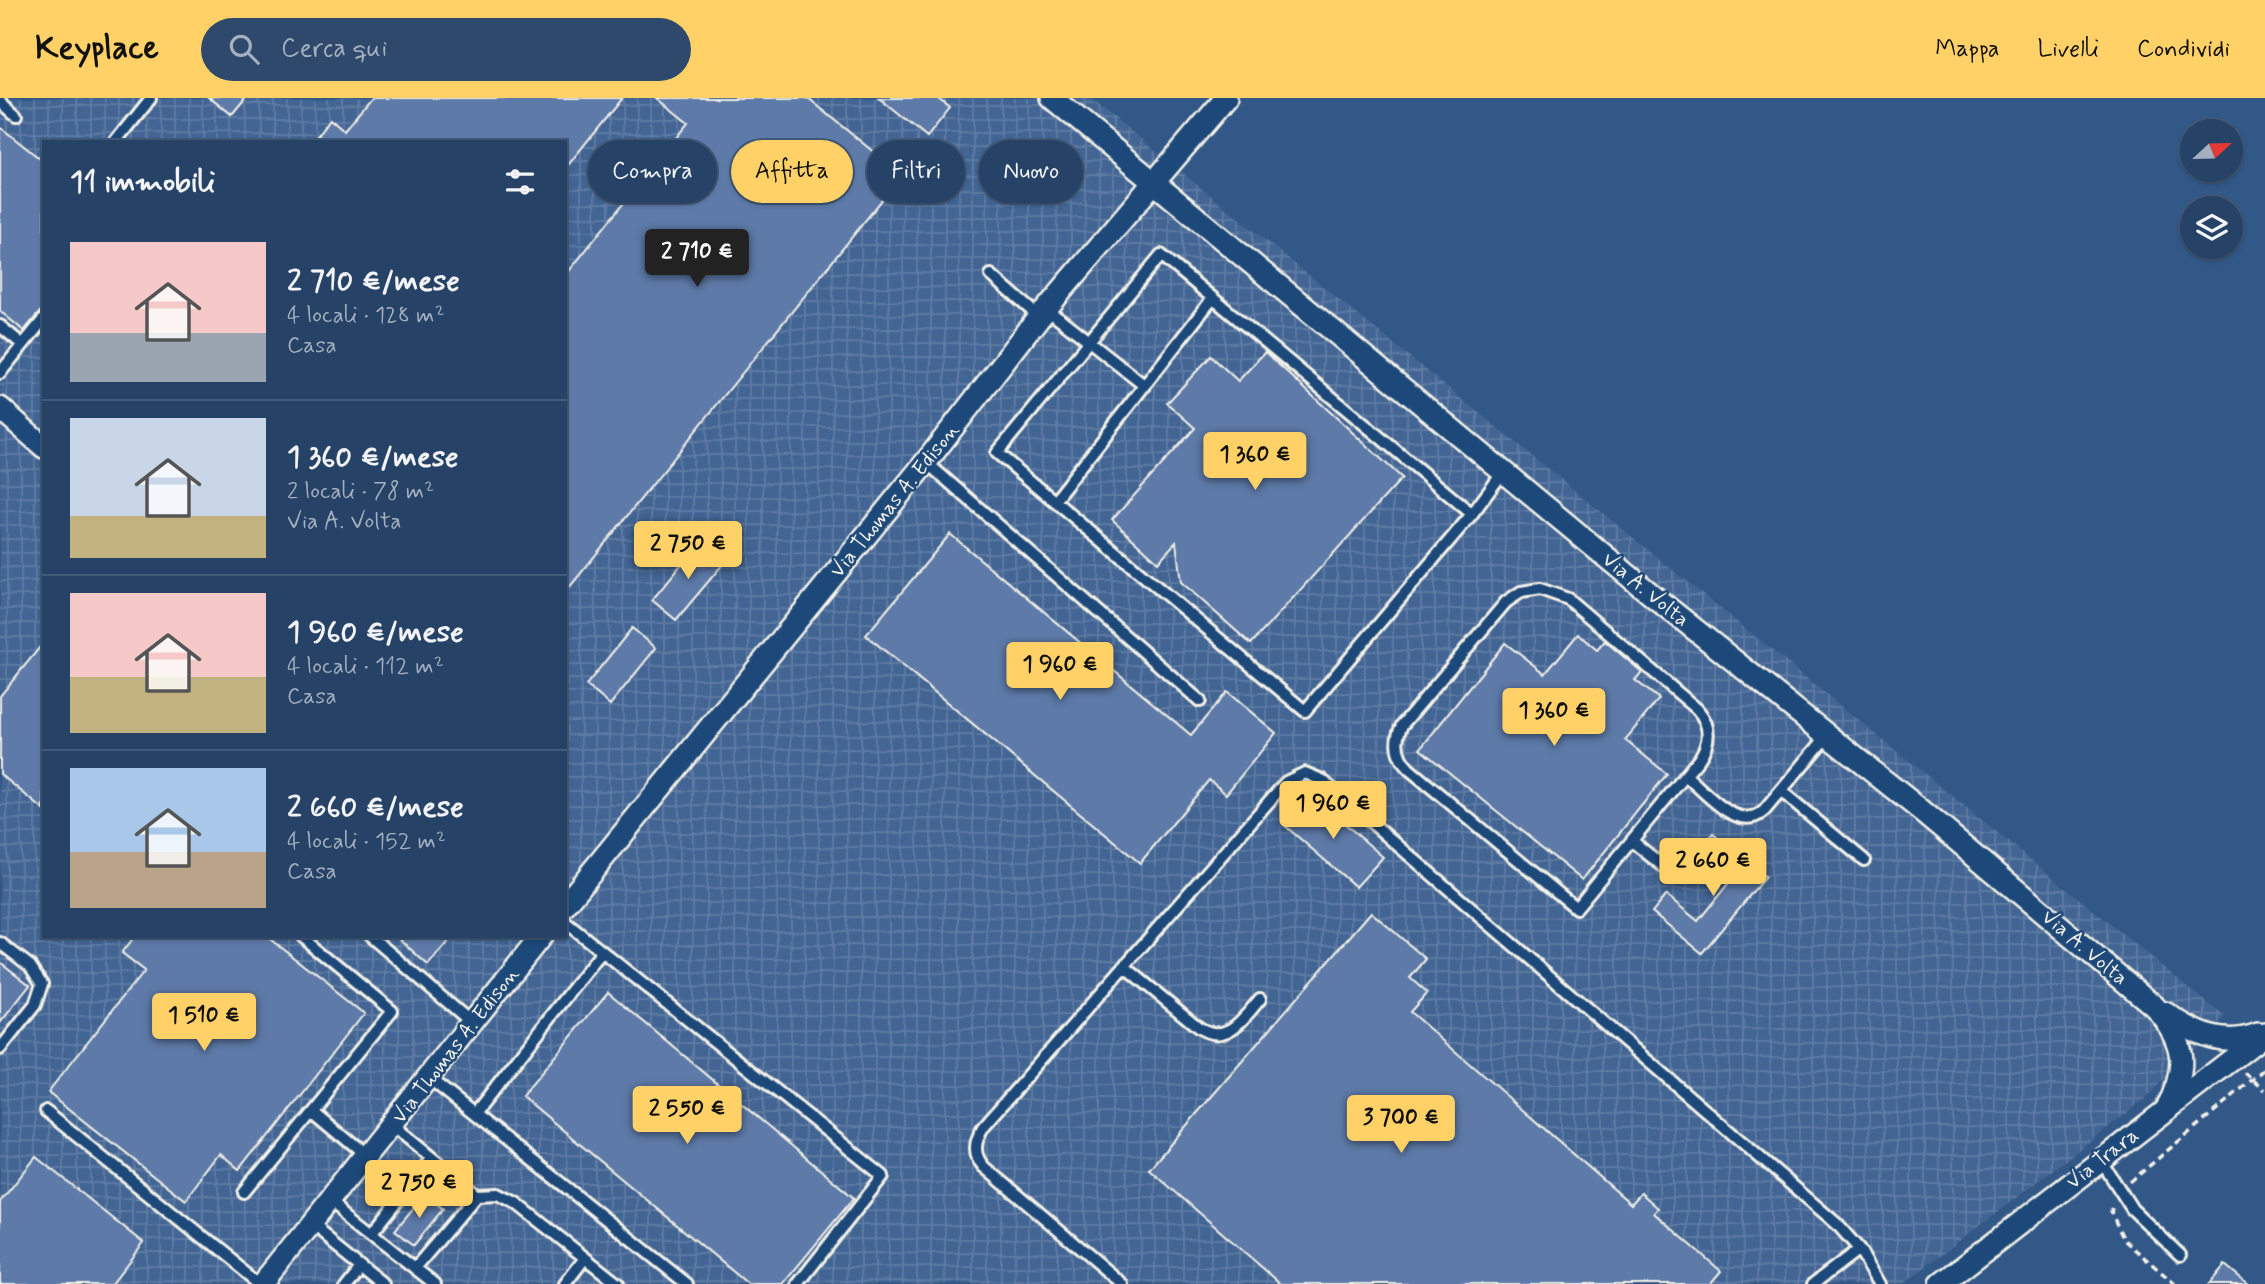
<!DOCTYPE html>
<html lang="it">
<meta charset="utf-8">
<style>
:root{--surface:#264266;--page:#2e496c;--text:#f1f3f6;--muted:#a4b0bf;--line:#425b7a;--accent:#ffd166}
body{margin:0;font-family:Mynerve,sans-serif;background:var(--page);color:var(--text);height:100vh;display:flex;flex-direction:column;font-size:26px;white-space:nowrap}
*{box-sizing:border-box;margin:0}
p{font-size:23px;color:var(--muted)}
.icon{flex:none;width:38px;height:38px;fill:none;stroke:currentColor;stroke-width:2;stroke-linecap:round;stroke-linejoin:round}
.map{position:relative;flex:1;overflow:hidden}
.drawer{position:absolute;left:42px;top:42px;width:525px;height:798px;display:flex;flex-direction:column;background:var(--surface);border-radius:0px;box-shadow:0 2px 5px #0004,0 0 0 2px var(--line)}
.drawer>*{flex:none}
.banner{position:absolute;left:588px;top:42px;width:665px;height:63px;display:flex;gap:14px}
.needle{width:46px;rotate:68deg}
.fabs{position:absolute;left:2180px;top:21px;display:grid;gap:14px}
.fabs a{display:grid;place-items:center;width:63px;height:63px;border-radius:50%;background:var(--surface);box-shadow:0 2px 5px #0004,0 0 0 2px var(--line);font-size:35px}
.price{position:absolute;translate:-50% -60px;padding:0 16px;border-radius:7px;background:var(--accent);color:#111;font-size:23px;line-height:46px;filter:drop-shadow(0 2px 4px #0008)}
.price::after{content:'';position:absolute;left:50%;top:42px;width:21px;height:16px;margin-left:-10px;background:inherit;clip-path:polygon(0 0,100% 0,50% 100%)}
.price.current{background:#222;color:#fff}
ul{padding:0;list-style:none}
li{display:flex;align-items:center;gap:21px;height:175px;padding:0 28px}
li+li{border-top:2px solid var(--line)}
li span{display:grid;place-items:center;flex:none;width:196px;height:140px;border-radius:0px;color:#555}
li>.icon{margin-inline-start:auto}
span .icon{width:84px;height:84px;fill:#fffc;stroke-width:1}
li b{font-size:30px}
h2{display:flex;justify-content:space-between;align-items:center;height:84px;padding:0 28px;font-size:30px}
.pill{padding:0 24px;border-radius:32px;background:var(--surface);box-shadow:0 2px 5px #0004,0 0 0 2px var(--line);font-size:24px;line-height:63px}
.pill.current{background:var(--accent);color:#111}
header{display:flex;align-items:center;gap:42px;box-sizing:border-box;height:98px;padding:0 35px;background:var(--accent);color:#111}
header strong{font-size:33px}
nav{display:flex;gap:38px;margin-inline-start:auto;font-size:24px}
.search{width:490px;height:63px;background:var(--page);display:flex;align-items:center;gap:18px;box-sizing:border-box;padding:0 24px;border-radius:38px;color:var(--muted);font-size:26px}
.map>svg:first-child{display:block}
.industrial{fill:url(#industrial-grid);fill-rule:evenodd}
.building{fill:#5d7aa8;stroke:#f4f1e8;stroke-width:2}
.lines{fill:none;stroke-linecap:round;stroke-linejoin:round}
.service-casing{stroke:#f4f1e8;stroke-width:16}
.minor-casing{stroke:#f4f1e8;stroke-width:26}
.path{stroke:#f4f1e8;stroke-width:3.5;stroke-dasharray:7 5;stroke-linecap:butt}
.service{stroke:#1f4a7a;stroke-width:10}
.minor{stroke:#1f4a7a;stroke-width:21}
.labels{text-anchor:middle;stroke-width:5;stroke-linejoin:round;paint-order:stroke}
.street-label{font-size:21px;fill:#f4f1e8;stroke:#1f4a7a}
</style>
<header>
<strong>Keyplace</strong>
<div class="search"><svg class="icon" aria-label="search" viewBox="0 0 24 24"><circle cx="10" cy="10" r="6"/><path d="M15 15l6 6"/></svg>Cerca qui</div>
<nav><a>Mappa</a><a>Livelli</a><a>Condividi</a></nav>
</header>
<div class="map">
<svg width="2265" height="1186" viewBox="0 0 2265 1186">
<defs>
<pattern id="industrial-grid" width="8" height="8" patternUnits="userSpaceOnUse" patternTransform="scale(1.75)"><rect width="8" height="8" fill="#436594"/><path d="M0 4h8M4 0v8" fill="none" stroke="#5f7ca3"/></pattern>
</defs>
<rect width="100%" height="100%" fill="#325888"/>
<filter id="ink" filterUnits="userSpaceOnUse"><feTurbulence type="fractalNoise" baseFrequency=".0143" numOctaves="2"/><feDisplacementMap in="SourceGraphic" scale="14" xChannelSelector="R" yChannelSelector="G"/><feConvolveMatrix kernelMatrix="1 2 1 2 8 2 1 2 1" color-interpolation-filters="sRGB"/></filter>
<g filter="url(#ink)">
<path class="industrial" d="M 0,0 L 1090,0 L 2225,919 L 2144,1002 L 1903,1186 L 0,1186 ZM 44,44 L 565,44 L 565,838 L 44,838 Z"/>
<path class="building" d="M 209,0 L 248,0 L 232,19 Z
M 371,0 L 622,0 L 565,71 L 565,44 L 311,44 L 330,19 L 345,32 Z
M 657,0 L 807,0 L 902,77 L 565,495 L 565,178 L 688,25 Z
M 879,0 L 938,0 L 950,10 L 927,39 Z
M 0,29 L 44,64 L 44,209 L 24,233 L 0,213 Z
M 1265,254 L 1402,380 L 1251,546 L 1181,484 L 1176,444 L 1158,464 L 1112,422 L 1195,330 L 1167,305 L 1211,258 L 1238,283 Z
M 950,436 L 1191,637 L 1227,594 L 1276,635 L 1226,696 L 1209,682 L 1140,765 L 866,537 Z
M 699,445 L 724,465 L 676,522 L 652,502 Z
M 632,530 L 656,550 L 610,607 L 586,587 Z
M 1578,536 L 1597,552 L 1605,543 L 1642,574 L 1635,582 L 1659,601 L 1625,642 L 1667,676 L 1582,782 L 1420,651 L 1505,545 L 1545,576 Z
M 44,544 L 44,712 L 0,676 L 0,598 Z
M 1311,696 L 1383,759 L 1356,789 L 1284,727 Z
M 1713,736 L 1765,779 L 1702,855 L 1652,814 L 1666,797 L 1698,823 L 1732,781 L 1699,753 Z
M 1371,814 L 1426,861 L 1410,880 L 1427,895 L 1410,914 L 1631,1106 L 1641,1095 L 1658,1110 L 1654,1115 L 1721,1173 L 1710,1186 L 1281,1186 L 1149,1071 Z
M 135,838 L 266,838 L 364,915 L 240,1073 L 221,1057 L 186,1103 L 48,994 L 144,872 L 122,855 Z
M 396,838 L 453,838 L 428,867 Z
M 0,864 L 30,887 L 0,925 Z
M 608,894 L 854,1100 L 783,1186 L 748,1186 L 522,998 Z
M 36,1059 L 144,1145 L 112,1186 L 0,1186 L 0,1104 Z
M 425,1096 L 443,1111 L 414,1147 L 395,1132 Z
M 2225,1167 L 2248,1186 L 2209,1186 Z"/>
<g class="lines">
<g class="service-casing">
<path id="service" d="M 0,3 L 16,17
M 116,44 L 151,0
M 991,177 L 1039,219
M 1046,210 L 1145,288
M 0,228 L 23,247
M 0,275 L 44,221
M 926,364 L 1200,603
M 1054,403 L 1213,200
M 1472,416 L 1161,157 L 997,355 L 1305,613 L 1472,416 L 1504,373
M 1540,491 L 1568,501 L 1697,611 C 1711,627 1711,643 1699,661 L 1576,810 L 1409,671 C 1396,658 1394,643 1402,627 L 1506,504 L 1521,494 Z
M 1686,678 C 1706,694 1738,736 1764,713 L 1828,637
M 1781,693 L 1864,762
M 1632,743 L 1674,777
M 565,824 L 883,1078 L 798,1186
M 370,838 L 472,925
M 0,845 L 30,868 L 42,886 L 35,907 L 0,951
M 1124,868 L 1198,929 C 1226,948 1243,921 1260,901
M 429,980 L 687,1186
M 311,1012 L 367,1059
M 46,1013 L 260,1186
M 474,1016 L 602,854
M 392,1027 L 477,1097 L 498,1096 L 516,1105 L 618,1186
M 2100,1061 L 2132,1111 L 2180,1157
M 244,1094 L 392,913 L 301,838
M 331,1104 L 435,1186
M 311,1128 L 383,1186
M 372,1135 L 432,1060
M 415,1170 L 477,1097
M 344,1186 L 359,1167
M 565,1186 L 585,1160
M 1122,1186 L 984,1069 C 972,1056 975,1043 983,1029 L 1286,684 L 1305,675 L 1322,682 L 1837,1126 L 1859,1151 L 1880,1186
M 1813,1186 L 1859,1151"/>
</g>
<g class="minor-casing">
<path id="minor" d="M 1052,0 L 1658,502 L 1922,713 L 2154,908 C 2185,943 2189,969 2167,1010
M 0,310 L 44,349
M 565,807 L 926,364 L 1039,219 L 1226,0
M 2165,915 C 2194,935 2223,950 2258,936
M 263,1186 L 541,838
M 1941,1186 L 2265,936"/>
</g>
<path class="path" d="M 2245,975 L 2265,992
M 2130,1084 L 2265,971
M 2112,1110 L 2111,1114 L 2124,1142 L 2175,1186"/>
<use href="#service" class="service"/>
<use href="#minor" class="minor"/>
</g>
</g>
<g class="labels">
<g class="street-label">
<text transform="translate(894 402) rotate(-51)" y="7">Via Thomas A. Edison</text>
<text transform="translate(1646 491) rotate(39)" y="7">Via A. Volta</text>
<text transform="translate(2085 849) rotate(40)" y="7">Via A. Volta</text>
<text transform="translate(455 947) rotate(-52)" y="7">Via Thomas A. Edison</text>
<text transform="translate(2102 1060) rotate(-38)" y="7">Via Trara</text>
</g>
</g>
</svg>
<div class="fabs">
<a><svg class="needle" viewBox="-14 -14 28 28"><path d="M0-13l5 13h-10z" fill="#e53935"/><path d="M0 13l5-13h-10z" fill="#a4b0bf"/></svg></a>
<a><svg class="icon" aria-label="layers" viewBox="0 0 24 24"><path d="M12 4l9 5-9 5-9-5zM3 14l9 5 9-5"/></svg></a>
</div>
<b class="price current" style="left:697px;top:191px">2 710 €</b>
<b class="price" style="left:1255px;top:394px">1 360 €</b>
<b class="price" style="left:688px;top:483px">2 750 €</b>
<b class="price" style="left:1060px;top:604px">1 960 €</b>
<b class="price" style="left:1554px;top:650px">1 360 €</b>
<b class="price" style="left:1333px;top:743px">1 960 €</b>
<b class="price" style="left:1713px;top:800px">2 660 €</b>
<b class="price" style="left:204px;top:955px">1 510 €</b>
<b class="price" style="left:687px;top:1048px">2 550 €</b>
<b class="price" style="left:1401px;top:1057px">3 700 €</b>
<b class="price" style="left:419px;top:1122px">2 750 €</b>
<div class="banner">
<a class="pill">Compra</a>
<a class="pill current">Affitta</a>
<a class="pill">Filtri</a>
<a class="pill">Nuovo</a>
</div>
<section class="drawer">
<h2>11 immobili<svg class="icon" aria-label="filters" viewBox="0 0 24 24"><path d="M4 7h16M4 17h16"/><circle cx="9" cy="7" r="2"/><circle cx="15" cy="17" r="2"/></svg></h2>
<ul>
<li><span style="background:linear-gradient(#f6c9c9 65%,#9aa5b1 0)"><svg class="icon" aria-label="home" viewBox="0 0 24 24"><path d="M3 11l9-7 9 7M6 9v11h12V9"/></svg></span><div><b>2 710 €/mese</b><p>4 locali · 128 m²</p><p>Casa</p></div></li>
<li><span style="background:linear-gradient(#c9d6e8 70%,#c2b280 0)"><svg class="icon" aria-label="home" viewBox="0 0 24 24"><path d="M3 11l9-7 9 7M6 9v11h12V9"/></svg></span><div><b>1 360 €/mese</b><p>2 locali · 78 m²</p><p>Via A. Volta</p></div></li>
<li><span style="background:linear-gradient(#f6c9c9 60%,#c2b280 0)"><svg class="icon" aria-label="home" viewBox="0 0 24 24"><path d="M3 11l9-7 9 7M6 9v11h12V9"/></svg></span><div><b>1 960 €/mese</b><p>4 locali · 112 m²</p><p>Casa</p></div></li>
<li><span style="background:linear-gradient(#a9c7e8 60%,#b9a48a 0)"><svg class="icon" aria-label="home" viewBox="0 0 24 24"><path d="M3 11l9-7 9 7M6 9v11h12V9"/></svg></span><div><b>2 660 €/mese</b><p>4 locali · 152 m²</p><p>Casa</p></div></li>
</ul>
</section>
</div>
